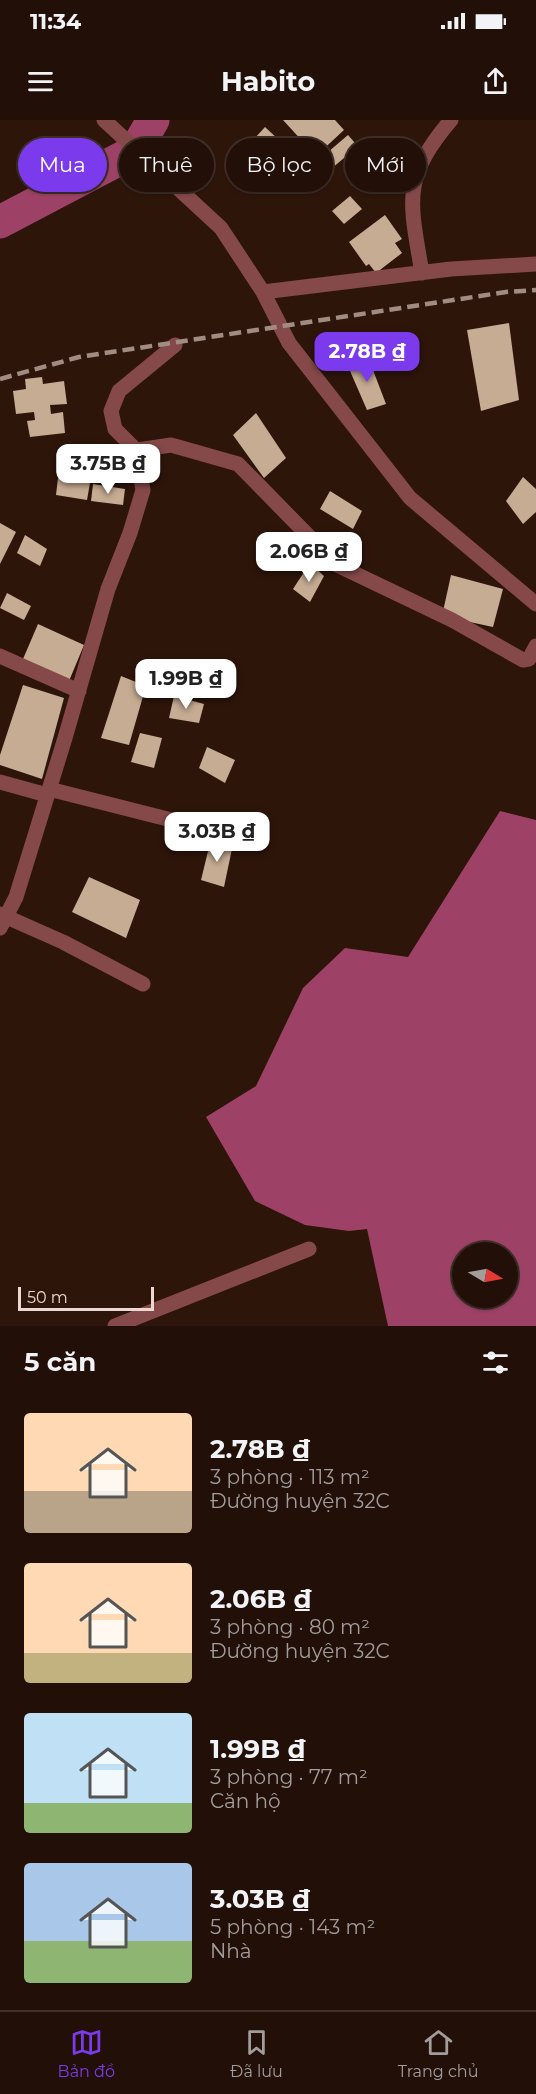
<!DOCTYPE html>
<html lang="vi">
<meta charset="utf-8">
<style>
:root{--surface:#221008;--page:#2a1912;--text:#f1f3f6;--muted:#a29d9c;--line:#3f3029;--accent:#7c3aed}
body{margin:0;font-family:Montserrat,sans-serif;background:var(--page);color:var(--text);height:100vh;display:flex;flex-direction:column;font-size:22px;white-space:nowrap}
*{box-sizing:border-box;margin:0}
p{font-size:20px;color:var(--muted)}
.icon{flex:none;width:33px;height:33px;fill:none;stroke:currentColor;stroke-width:2;stroke-linecap:round;stroke-linejoin:round}
.map{position:relative;height:1206px;overflow:hidden}
.panel{display:flex;flex-direction:column;background:var(--surface);flex:1}
.panel>*{flex:none}
.top-card{position:absolute;left:18px;top:18px;width:501px;height:54px;display:flex;gap:12px}
.needle{width:39px;rotate:100deg}
.tools{position:absolute;left:452px;top:1122px;display:grid;gap:12px}
.tools a{display:grid;place-items:center;width:66px;height:66px;border-radius:50%;background:var(--surface);box-shadow:0 2px 4px #0004,0 0 0 2px var(--line);font-size:30px}
.scale{position:absolute;left:18px;bottom:15px;width:136px;box-sizing:border-box;padding-left:6px;border:3px solid #ebd9d1;border-top:0;font-size:16px;line-height:21px;white-space:nowrap;color:#ebd9d1;-webkit-text-stroke:4px #2e150a;paint-order:stroke}
.price{position:absolute;translate:-50% -51px;padding:0 14px;border-radius:12px;background:#fff;color:#222;font-size:20px;line-height:39px;filter:drop-shadow(0 2px 3px #0008)}
.price::after{content:'';position:absolute;left:50%;top:36px;width:18px;height:14px;margin-left:-9px;background:inherit;clip-path:polygon(0 0,100% 0,50% 100%)}
.price.active{background:var(--accent);color:#fff}
ul{padding:0;list-style:none}
li{display:flex;align-items:center;gap:18px;height:150px;padding:0 24px}
li span{display:grid;place-items:center;flex:none;width:168px;height:120px;border-radius:6px;color:#555}
li>.icon{margin-inline-start:auto}
span .icon{width:72px;height:72px;fill:#fffc;stroke-width:1}
li b{font-size:26px}
h2{display:flex;justify-content:space-between;align-items:center;height:72px;padding:0 24px;font-size:26px}
.chip{padding:0 21px;border-radius:27px;background:var(--surface);box-shadow:0 2px 4px #0004,0 0 0 2px var(--line);font-size:21px;line-height:54px}
.chip.active{background:var(--accent);color:#fff}
.status{display:flex;justify-content:space-between;align-items:center;height:42px;padding:0 30px;background:var(--surface);direction:ltr}
.status svg{height:16px;fill:currentColor}
header{display:flex;justify-content:space-between;align-items:center;height:78px;padding:0 24px;background:var(--surface);font-size:27px;font-weight:700}
.tabs{display:flex;justify-content:space-around;align-items:center;height:84px;border-top:2px solid var(--line);background:var(--surface);font-size:16px;color:var(--muted)}
.tabs a{display:grid;justify-items:center;gap:3px}
.tabs .active{color:var(--accent)}
.map>svg:first-child{display:block}
.water{fill:#9d4266;fill-rule:evenodd}
.lines{fill:none;stroke-linecap:round;stroke-linejoin:round}
.river{stroke:#9d4266;stroke-width:33}
.building{fill:#c6ac93}
.minor{stroke:#864949;stroke-width:15}
.rail{stroke:#a18c83;stroke-width:4.5;stroke-dasharray:12 6;stroke-linecap:butt}
</style>
<div class="status"><b>11:34</b><svg viewBox="0 0 49 12"><path d="M0 12V9h3v3zM5 12V6h3v6zM10 12V3h3v9zM15 12V0h3v12zM26 1h20v11H26zM47 4h2v5h-2z"/></svg></div>
<header><svg class="icon" aria-label="menu" viewBox="0 0 24 24"><path d="M4 6h16M4 12h16M4 18h16"/></svg>Habito<svg class="icon" aria-label="share" viewBox="0 0 24 24"><path d="M12 15V3M7 8l5-5 5 5M5 13v7h14v-7"/></svg></header>
<div class="map">
<svg width="536" height="1206" viewBox="0 0 536 1206">
<rect width="100%" height="100%" fill="#2e150a"/>
<path class="water" d="M 500,691 L 536,700 L 536,1206 L 388,1206 L 367,1109 L 349,1111 L 305,1105 L 255,1081 L 206,997 L 256,966 L 303,868 L 345,828 L 408,837 ZM 462,1132 L 507,1132 L 507,1178 L 462,1178 Z"/>
<g class="lines">
<path class="river" d="M 0,102 L 135,31 L 153,0"/>
</g>
<path class="building" d="M 283,0 L 335,0 L 344,10 L 316,36 Z
M 265,7 L 279,20 L 256,45 L 242,32 Z
M 348,15 L 384,56 L 370,67 L 344,38 L 331,49 L 321,38 Z
M 350,76 L 362,89 L 344,104 L 332,91 Z
M 385,95 L 402,119 L 395,123 L 402,133 L 376,153 L 369,144 L 366,146 L 349,122 Z
M 509,203 L 519,280 L 481,291 L 467,210 Z
M 368,237 L 386,284 L 367,290 L 347,244 Z
M 42,257 L 43,264 L 64,261 L 67,284 L 50,285 L 51,294 L 63,292 L 65,313 L 30,317 L 27,301 L 35,300 L 34,292 L 16,294 L 13,271 L 26,269 L 25,259 Z
M 256,293 L 286,338 L 264,358 L 233,315 Z
M 523,357 L 536,369 L 536,392 L 523,404 L 506,381 Z
M 58,358 L 90,363 L 87,380 L 56,375 Z
M 93,364 L 125,369 L 123,385 L 91,381 Z
M 330,371 L 362,391 L 353,409 L 320,389 Z
M 0,403 L 16,412 L 0,444 Z
M 25,415 L 47,429 L 40,446 L 17,433 Z
M 310,443 L 324,456 L 310,482 L 293,469 Z
M 451,455 L 503,469 L 493,507 L 442,496 Z
M 7,473 L 31,486 L 24,500 L 0,488 Z
M 38,504 L 84,525 L 69,561 L 23,539 Z
M 121,556 L 146,566 L 129,625 L 101,618 Z
M 23,565 L 64,578 L 42,659 L 0,645 L 0,635 Z
M 174,576 L 204,584 L 199,603 L 169,598 Z
M 140,613 L 162,618 L 154,648 L 131,642 Z
M 207,627 L 235,640 L 225,663 L 199,648 Z
M 211,719 L 233,724 L 224,767 L 201,760 Z
M 89,757 L 140,780 L 126,818 L 72,792 Z"/>
<g class="lines">
<path class="minor" d="M 104,0 L 221,108 L 263,172 L 289,223 L 410,378 L 536,484
M 422,153 C 410,81 401,59 451,0
M 263,172 L 451,149 L 536,144
M 64,345 L 78,339 L 171,325 L 238,344 L 337,445 L 452,500 L 523,540 L 529,539 L 536,526
M 0,536 L 79,571
M 0,662 L 47,675
M 49,669 L 215,711
M 0,794 L 63,822 L 143,864
M 0,808 L 16,777 L 65,618 L 108,469 L 130,413 L 143,370 L 136,330 L 115,309 L 111,291 L 119,271 L 175,225
M 115,1206 L 309,1129"/>
<path class="rail" d="M 0,259 L 79,237 L 506,172 L 536,170"/>
</g>
</svg>
<div class="tools">
<a><svg class="needle" viewBox="-14 -14 28 28"><path d="M0-13l5 13h-10z" fill="#e53935"/><path d="M0 13l5-13h-10z" fill="#a29d9c"/></svg></a>
</div>
<div class="scale">50 m</div>
<b class="price active" style="left:367px;top:263px">2.78B ₫</b>
<b class="price" style="left:108px;top:375px">3.75B ₫</b>
<b class="price" style="left:309px;top:463px">2.06B ₫</b>
<b class="price" style="left:186px;top:590px">1.99B ₫</b>
<b class="price" style="left:217px;top:743px">3.03B ₫</b>
<div class="top-card">
<a class="chip active">Mua</a>
<a class="chip">Thuê</a>
<a class="chip">Bộ lọc</a>
<a class="chip">Mới</a>
</div>
</div>
<section class="panel">
<h2>5 căn<svg class="icon" aria-label="filters" viewBox="0 0 24 24"><path d="M4 7h16M4 17h16"/><circle cx="9" cy="7" r="2"/><circle cx="15" cy="17" r="2"/></svg></h2>
<ul>
<li><span style="background:linear-gradient(#ffd9b3 65%,#b9a48a 0)"><svg class="icon" aria-label="home" viewBox="0 0 24 24"><path d="M3 11l9-7 9 7M6 9v11h12V9"/></svg></span><div><b>2.78B ₫</b><p>3 phòng · 113 m²</p><p>Đường huyện 32C</p></div></li>
<li><span style="background:linear-gradient(#ffd9b3 75%,#c2b280 0)"><svg class="icon" aria-label="home" viewBox="0 0 24 24"><path d="M3 11l9-7 9 7M6 9v11h12V9"/></svg></span><div><b>2.06B ₫</b><p>3 phòng · 80 m²</p><p>Đường huyện 32C</p></div></li>
<li><span style="background:linear-gradient(#bfe0f5 75%,#8fb573 0)"><svg class="icon" aria-label="home" viewBox="0 0 24 24"><path d="M3 11l9-7 9 7M6 9v11h12V9"/></svg></span><div><b>1.99B ₫</b><p>3 phòng · 77 m²</p><p>Căn hộ</p></div></li>
<li><span style="background:linear-gradient(#a9c7e8 65%,#8fb573 0)"><svg class="icon" aria-label="home" viewBox="0 0 24 24"><path d="M3 11l9-7 9 7M6 9v11h12V9"/></svg></span><div><b>3.03B ₫</b><p>5 phòng · 143 m²</p><p>Nhà</p></div></li>
</ul>
</section>
<nav class="tabs">
<a class="active"><svg class="icon" aria-label="map" viewBox="0 0 24 24"><path d="M3 6l6-2 6 2 6-2v14l-6 2-6-2-6 2zM9 4v14M15 6v14"/></svg>Bản đồ</a>
<a><svg class="icon" aria-label="saved" viewBox="0 0 24 24"><path d="M7 4h10v16l-5-4-5 4z"/></svg>Đã lưu</a>
<a><svg class="icon" aria-label="home" viewBox="0 0 24 24"><path d="M3 11l9-7 9 7M6 9v11h12V9"/></svg>Trang chủ</a>
</nav>
